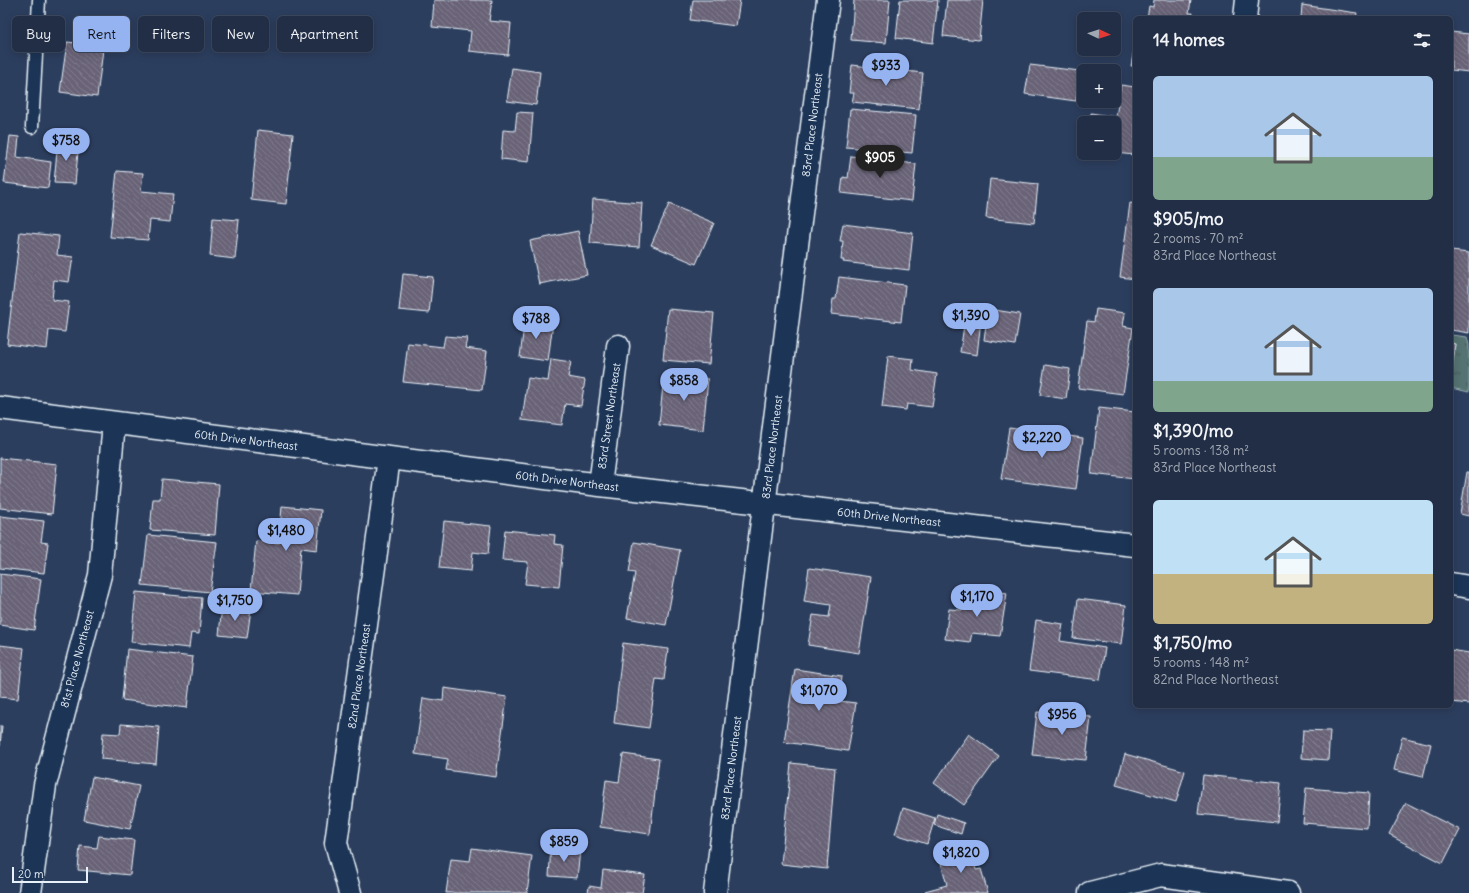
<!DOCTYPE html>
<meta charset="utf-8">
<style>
:root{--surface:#212e46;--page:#29364d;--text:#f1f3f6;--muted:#a2a8b3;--line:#3e4a5f;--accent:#95b2f1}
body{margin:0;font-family:Delius,sans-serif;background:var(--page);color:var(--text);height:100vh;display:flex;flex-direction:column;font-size:15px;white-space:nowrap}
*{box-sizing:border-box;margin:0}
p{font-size:13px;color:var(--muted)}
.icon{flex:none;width:22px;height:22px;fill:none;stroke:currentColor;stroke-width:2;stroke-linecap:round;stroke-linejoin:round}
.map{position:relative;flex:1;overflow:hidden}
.drawer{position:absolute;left:1133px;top:16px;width:320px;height:692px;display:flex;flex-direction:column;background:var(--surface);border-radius:6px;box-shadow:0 2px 10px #0003,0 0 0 1px var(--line)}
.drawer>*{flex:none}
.top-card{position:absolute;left:12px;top:16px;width:380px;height:36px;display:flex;gap:8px}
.needle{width:26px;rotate:94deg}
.controls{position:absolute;left:1077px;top:12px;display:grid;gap:8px}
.controls a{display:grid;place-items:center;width:44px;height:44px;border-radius:6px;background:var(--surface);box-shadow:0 2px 10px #0003,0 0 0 1px var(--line);font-size:20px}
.scale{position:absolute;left:12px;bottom:10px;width:76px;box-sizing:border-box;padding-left:4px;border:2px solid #e8f1f8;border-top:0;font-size:11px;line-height:14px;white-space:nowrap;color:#e8f1f8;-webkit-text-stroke:3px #1d3557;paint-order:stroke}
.price{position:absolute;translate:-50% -34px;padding:0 9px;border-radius:14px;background:var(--accent);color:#111;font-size:13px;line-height:26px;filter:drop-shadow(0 1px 2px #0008)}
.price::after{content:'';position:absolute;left:50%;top:24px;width:12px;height:9px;margin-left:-6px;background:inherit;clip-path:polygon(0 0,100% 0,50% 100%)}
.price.active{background:#222;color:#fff}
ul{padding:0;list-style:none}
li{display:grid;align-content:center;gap:8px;height:212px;padding:0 20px}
li span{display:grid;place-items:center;height:124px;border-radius:6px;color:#555}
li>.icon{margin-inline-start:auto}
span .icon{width:72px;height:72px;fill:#fffc;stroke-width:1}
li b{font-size:17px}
h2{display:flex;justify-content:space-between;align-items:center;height:48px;padding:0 20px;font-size:17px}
.tag{padding:0 14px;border-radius:6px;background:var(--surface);box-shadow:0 2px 10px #0003,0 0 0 1px var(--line);font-size:14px;line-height:36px}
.tag.active{background:var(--accent);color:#111}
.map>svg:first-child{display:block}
.grass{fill:url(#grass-tufts);stroke:#9eb2b5}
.building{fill:url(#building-back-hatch);stroke:#e8f1f8}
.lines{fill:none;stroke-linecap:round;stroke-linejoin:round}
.lane-casing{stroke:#e8f1f8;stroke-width:15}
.street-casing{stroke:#e8f1f8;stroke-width:25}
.lane{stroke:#1d3557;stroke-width:12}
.street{stroke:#1d3557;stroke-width:22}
.labels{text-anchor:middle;stroke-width:3.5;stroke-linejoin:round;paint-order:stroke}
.street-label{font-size:11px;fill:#e8f1f8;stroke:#1d3557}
</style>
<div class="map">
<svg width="1469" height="893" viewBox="0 0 1469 893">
<defs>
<pattern id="grass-tufts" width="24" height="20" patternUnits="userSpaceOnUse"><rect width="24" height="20" fill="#547372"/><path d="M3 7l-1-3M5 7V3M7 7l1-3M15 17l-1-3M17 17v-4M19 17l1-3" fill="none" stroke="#4c5b5c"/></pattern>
<pattern id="building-back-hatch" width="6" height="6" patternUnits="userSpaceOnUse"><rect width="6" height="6" fill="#6a6478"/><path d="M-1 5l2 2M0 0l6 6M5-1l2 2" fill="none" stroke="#7f7b8c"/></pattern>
</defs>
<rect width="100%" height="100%" fill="#2c3e5e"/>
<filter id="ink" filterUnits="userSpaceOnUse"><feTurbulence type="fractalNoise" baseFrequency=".025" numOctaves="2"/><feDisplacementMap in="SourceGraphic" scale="8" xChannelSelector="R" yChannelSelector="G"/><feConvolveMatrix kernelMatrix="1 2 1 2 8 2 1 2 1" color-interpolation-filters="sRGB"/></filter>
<g filter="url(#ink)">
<path class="grass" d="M 1451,335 L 1467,337 L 1469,345 L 1469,392 L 1451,388 L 1455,344 L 1451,343 Z"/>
<path class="building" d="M 434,0 L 492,0 L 489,21 L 511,23 L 508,55 L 469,51 L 471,31 L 432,27 Z
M 693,0 L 740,0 L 736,26 L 690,20 Z
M 854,0 L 890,0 L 886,43 L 851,40 Z
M 900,0 L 938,0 L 933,43 L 896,38 Z
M 947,0 L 983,0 L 979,40 L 943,36 Z
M 1154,0 L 1191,0 L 1189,13 L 1193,13 L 1192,18 L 1147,18 L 1149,6 L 1153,7 Z
M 1302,5 L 1357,13 L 1356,18 L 1301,18 Z
M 339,19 L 368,22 L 365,51 L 337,49 Z
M 296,21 L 328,22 L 327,38 L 296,37 Z
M 80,23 L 106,26 L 97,97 L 60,92 L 67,42 L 76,43 Z
M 1451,32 L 1469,34 L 1469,72 L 1451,70 Z
M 1135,43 L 1135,66 L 1131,66 Z
M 852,65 L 923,73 L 919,109 L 852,102 L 854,93 L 849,93 Z
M 1030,65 L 1080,71 L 1076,101 L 1025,94 Z
M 512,68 L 540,72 L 536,105 L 507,101 Z
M 1121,85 L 1135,87 L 1135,155 L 1114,153 L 1114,123 L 1090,123 L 1091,113 L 1116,117 Z
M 850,109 L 916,115 L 912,153 L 846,147 Z
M 517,112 L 533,113 L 529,162 L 501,159 L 503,130 L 515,131 Z
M 258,130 L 293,134 L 286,204 L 251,200 Z
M 10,136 L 19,137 L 17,157 L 51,162 L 48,188 L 4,183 Z
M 58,140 L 79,141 L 75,184 L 54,183 Z
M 851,156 L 916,164 L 912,201 L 841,193 L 843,177 L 848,178 Z
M 117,171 L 143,173 L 141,191 L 173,194 L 170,222 L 150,220 L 148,240 L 110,237 Z
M 990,179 L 1038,184 L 1034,223 L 986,218 Z
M 593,199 L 642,203 L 639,247 L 590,243 Z
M 1130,203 L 1135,204 L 1135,279 L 1120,277 Z
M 669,204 L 714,223 L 696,264 L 651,245 Z
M 213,218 L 239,220 L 235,259 L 210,256 Z
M 843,224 L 913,233 L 909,270 L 843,262 L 844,260 L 841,260 L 843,241 L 840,241 Z
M 578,231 L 587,275 L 539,284 L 530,241 Z
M 20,232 L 59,236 L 57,255 L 73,257 L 69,282 L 54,280 L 52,300 L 69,302 L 65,332 L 49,330 L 47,349 L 7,344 Z
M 1451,251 L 1469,253 L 1469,333 L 1451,330 Z
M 403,274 L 433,277 L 429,313 L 399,310 Z
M 839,277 L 905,285 L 901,322 L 831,314 L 833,299 L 836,299 Z
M 668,309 L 714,313 L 709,364 L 663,360 Z
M 988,309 L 1020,314 L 1015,345 L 984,340 Z
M 1096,309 L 1125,313 L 1123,326 L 1133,328 L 1123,394 L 1078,388 L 1087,321 L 1094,322 Z
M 525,318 L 553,322 L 548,361 L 520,357 Z
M 965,319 L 981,320 L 977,355 L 960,352 Z
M 445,336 L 467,338 L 465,348 L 487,351 L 482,390 L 403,382 L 408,343 L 443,347 Z
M 1451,343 L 1455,344 L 1451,374 Z
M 888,356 L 913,359 L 912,370 L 937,374 L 932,407 L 907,404 L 906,410 L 882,407 Z
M 551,359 L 571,362 L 568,377 L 585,380 L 581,406 L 565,404 L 562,425 L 522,420 L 528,378 L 548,381 Z
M 1045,365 L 1070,369 L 1066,399 L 1040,395 Z
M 664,375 L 708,379 L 703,430 L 659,425 Z
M 1099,408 L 1135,412 L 1135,479 L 1091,474 Z
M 1009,428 L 1083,438 L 1076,489 L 1001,479 Z
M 0,458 L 57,464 L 52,514 L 0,508 Z
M 1467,472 L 1469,472 L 1469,516 L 1460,514 Z
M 162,479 L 219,484 L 215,535 L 150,530 L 153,499 L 160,499 Z
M 282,506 L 321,510 L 317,550 L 301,548 L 297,595 L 251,591 L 256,541 L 279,543 Z
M 0,516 L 44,521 L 41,542 L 48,543 L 44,573 L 0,568 Z
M 444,521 L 491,526 L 488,554 L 473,552 L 471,571 L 439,568 Z
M 505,530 L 555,535 L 554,544 L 563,545 L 559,587 L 525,584 L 528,562 L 502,560 Z
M 148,535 L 217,542 L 210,592 L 142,585 Z
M 634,542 L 680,550 L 666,625 L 627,618 L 635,573 L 629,572 Z
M 809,568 L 871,577 L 859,653 L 808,645 L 813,615 L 829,617 L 831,605 L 804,601 Z
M 0,574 L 41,579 L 34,630 L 0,625 Z
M 987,590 L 1007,593 L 1000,636 L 972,633 L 970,642 L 945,639 L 949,609 L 962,610 L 963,598 L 985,601 Z
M 136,592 L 202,598 L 199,634 L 191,633 L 189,648 L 131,642 Z
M 1078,599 L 1126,605 L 1121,644 L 1073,638 Z
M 222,605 L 251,609 L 247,638 L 219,635 Z
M 1036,620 L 1063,624 L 1060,641 L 1105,648 L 1100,680 L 1029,671 Z
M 623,643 L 668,649 L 664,680 L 656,679 L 649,728 L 614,723 Z
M 0,645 L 24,648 L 18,699 L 0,697 Z
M 127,649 L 193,657 L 187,708 L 122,700 Z
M 1451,650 L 1469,653 L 1469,704 L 1451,702 Z
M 795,669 L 842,676 L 839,701 L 856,703 L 848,751 L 784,742 Z
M 444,688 L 507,697 L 496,777 L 446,770 L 448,759 L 415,754 L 423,698 L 443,701 Z
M 1037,712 L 1091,717 L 1086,760 L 1032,755 Z
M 121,724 L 159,727 L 156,764 L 101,759 L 103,733 L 120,734 Z
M 0,726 L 2,726 L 0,746 Z
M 1303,730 L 1330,731 L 1328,760 L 1301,758 Z
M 969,734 L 999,756 L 964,805 L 934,783 Z
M 1402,737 L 1431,744 L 1423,777 L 1394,770 Z
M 623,754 L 659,759 L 650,834 L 600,827 L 606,780 L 619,782 Z
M 1125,754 L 1185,771 L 1176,802 L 1116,785 Z
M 791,763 L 835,768 L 827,869 L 781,864 Z
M 1203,775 L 1281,783 L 1277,822 L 1198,814 Z
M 92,777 L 139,786 L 130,829 L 84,820 Z
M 1306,788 L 1369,793 L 1367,828 L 1303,823 Z
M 1406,803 L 1460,830 L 1443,863 L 1389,835 Z
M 903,808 L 935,818 L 927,844 L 895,834 Z
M 937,814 L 964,823 L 961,834 L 934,825 Z
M 99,836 L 134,840 L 130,875 L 78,870 L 80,846 L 97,848 Z
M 551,847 L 580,850 L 577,878 L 549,876 Z
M 970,847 L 976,870 L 981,869 L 988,893 L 926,893 L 925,891 L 947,885 L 939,855 Z
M 472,848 L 532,856 L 527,893 L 446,893 L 451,859 L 470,861 Z
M 603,870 L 645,875 L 642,893 L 588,893 L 589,886 L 601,888 Z"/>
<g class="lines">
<g class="lane-casing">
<path id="lane" d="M 32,127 L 39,0"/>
</g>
<g class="street-casing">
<path id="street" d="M 1245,18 L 1247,0
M 0,408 L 600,485 L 1135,545
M 600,485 L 618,346
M 1451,584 L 1469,587
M 30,893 L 45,785 L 100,575 L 114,423
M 350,893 L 336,843 L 389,458
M 715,893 L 828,0
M 1090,893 L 1161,875 L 1288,893"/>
</g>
<use href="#lane" class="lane"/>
<use href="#street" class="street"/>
</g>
</g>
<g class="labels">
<g class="street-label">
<text transform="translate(812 125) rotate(-83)" y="4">83rd Place Northeast</text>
<text transform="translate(609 416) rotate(-82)" y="4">83rd Street Northeast</text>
<text transform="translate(246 440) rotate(7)" y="4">60th Drive Northeast</text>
<text transform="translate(772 447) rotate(-83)" y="4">83rd Place Northeast</text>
<text transform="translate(567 481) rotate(7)" y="4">60th Drive Northeast</text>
<text transform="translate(889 517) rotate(6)" y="4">60th Drive Northeast</text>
<text transform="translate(77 659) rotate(-75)" y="4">81st Place Northeast</text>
<text transform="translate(359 676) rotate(-82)" y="4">82nd Place Northeast</text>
<text transform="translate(731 768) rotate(-83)" y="4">83rd Place Northeast</text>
</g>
</g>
</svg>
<div class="controls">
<a><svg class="needle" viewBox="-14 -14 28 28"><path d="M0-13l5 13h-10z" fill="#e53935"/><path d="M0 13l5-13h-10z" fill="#a2a8b3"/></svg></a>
<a>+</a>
<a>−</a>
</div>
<div class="scale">20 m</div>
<b class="price" style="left:886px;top:87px">$933</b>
<b class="price" style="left:66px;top:162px">$758</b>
<b class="price active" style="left:880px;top:179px">$905</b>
<b class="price" style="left:971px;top:337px">$1,390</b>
<b class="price" style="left:536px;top:340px">$788</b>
<b class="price" style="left:684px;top:402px">$858</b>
<b class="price" style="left:1042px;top:459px">$2,220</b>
<b class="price" style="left:286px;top:552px">$1,480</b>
<b class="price" style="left:977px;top:618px">$1,170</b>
<b class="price" style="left:235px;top:622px">$1,750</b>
<b class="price" style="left:819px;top:712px">$1,070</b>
<b class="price" style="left:1062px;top:736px">$956</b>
<b class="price" style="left:564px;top:863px">$859</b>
<b class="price" style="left:961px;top:874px">$1,820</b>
<div class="top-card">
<a class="tag">Buy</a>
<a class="tag active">Rent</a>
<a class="tag">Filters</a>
<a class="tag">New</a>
<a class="tag">Apartment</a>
</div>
<section class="drawer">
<h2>14 homes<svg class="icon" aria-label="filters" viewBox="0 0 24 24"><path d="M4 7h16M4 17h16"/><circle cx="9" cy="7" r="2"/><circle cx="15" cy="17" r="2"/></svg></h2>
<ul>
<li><span style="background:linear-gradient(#a9c7e8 65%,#7fa58c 0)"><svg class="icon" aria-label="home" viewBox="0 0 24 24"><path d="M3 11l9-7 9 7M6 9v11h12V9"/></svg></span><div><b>$905/mo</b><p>2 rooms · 70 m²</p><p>83rd Place Northeast</p></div></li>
<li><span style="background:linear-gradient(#a9c7e8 75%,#7fa58c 0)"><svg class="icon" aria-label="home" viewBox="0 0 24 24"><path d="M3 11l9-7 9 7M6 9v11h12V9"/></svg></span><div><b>$1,390/mo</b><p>5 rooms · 138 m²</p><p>83rd Place Northeast</p></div></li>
<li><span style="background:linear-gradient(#bfe0f5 60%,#c2b280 0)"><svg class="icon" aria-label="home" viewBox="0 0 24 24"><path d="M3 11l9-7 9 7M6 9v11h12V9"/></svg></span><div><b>$1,750/mo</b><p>5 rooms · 148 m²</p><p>82nd Place Northeast</p></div></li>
</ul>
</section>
</div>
